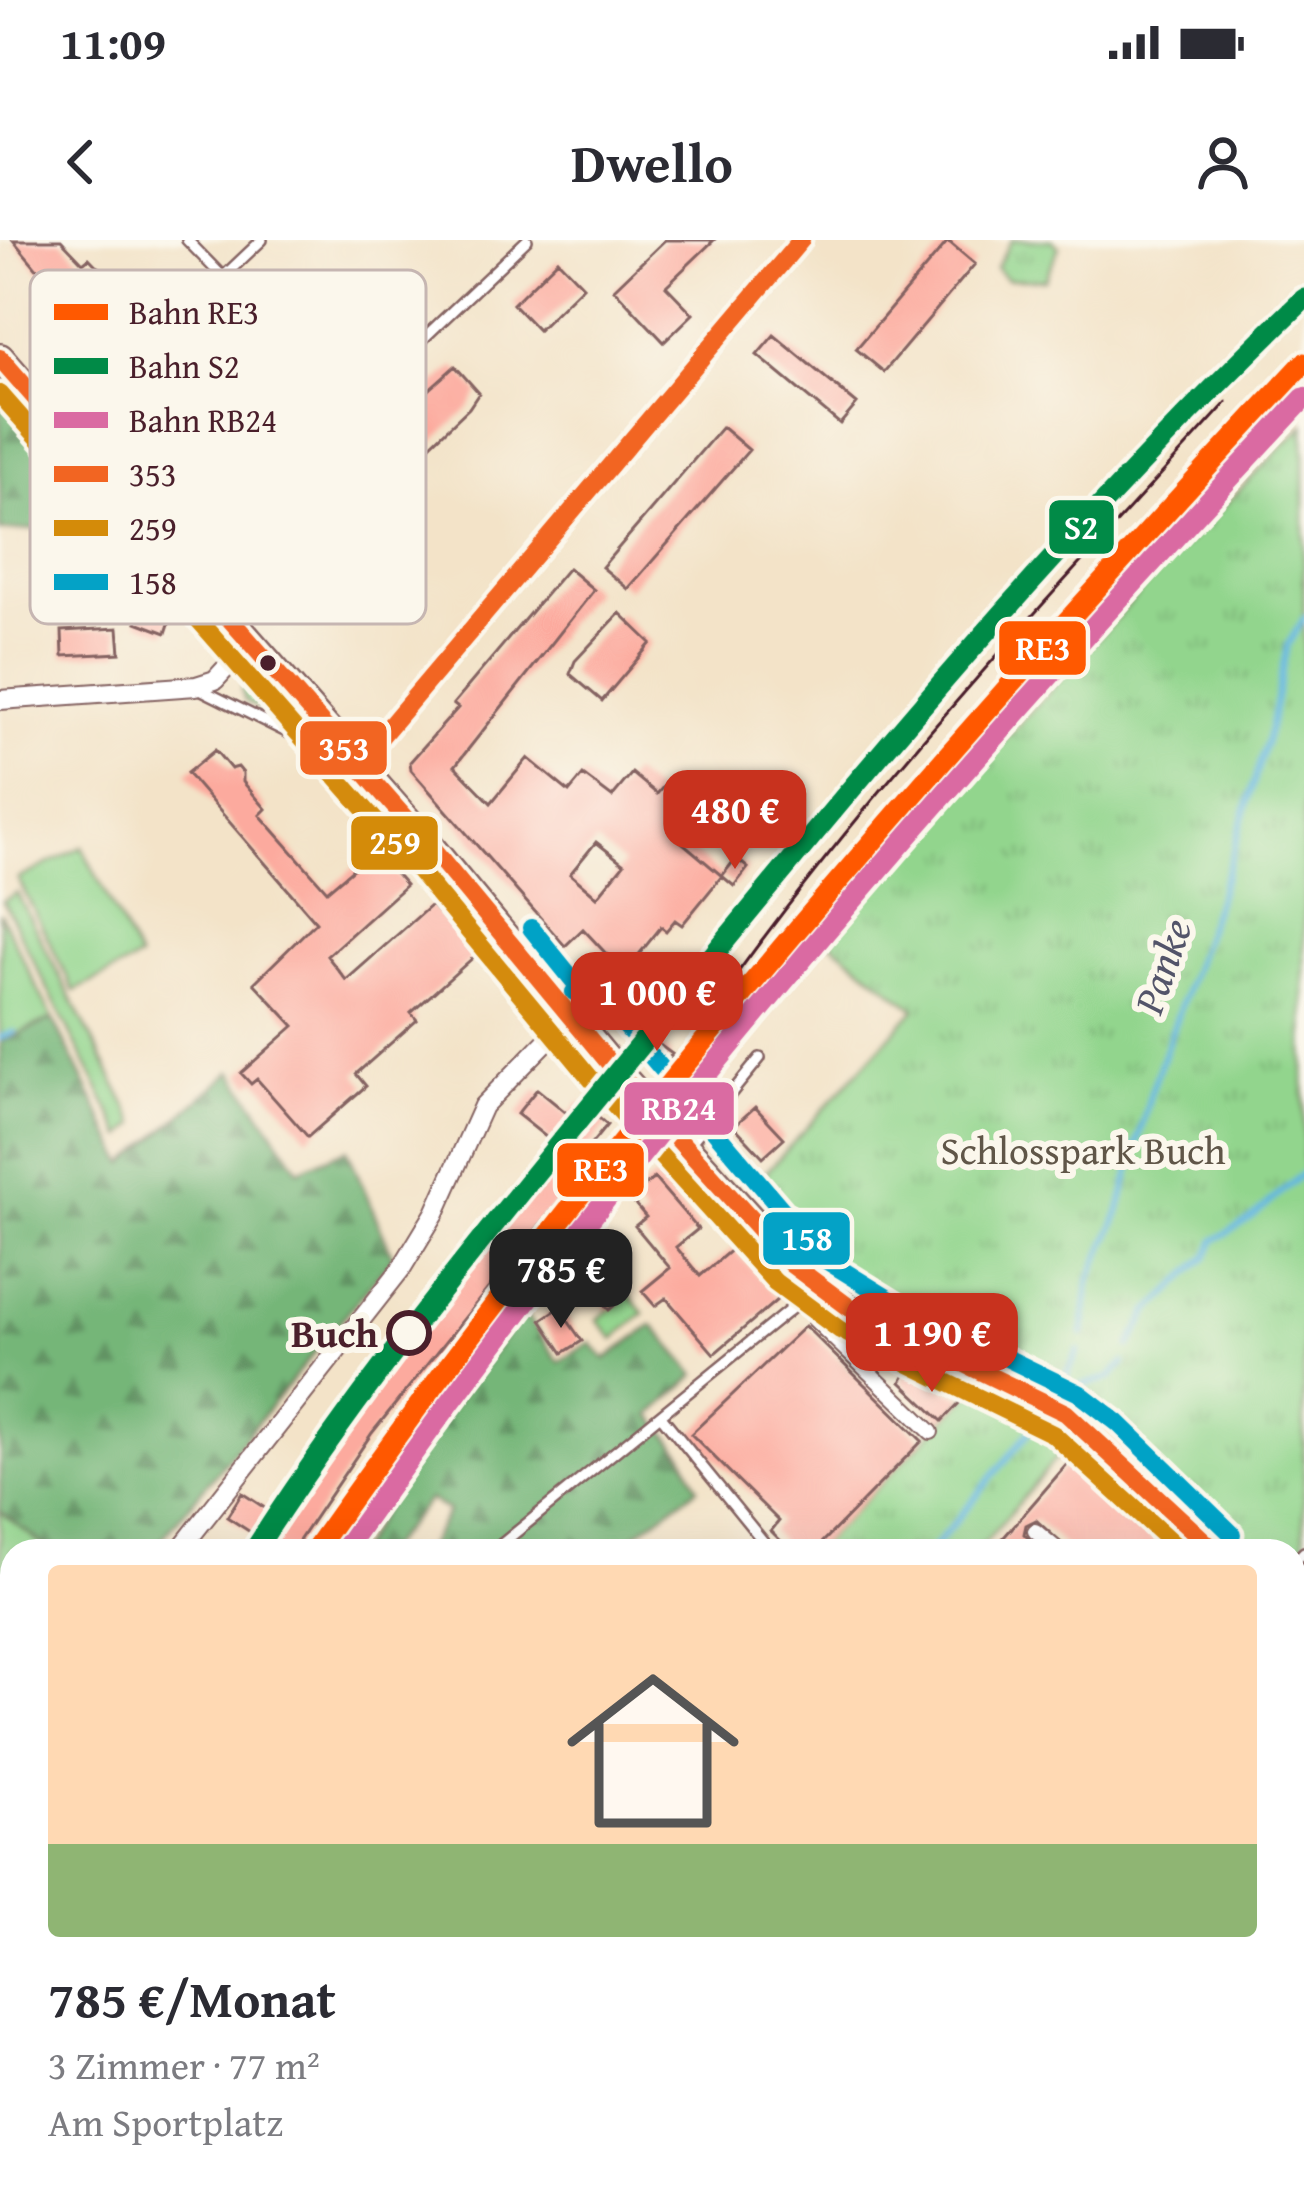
<!DOCTYPE html>
<html lang="de">
<meta charset="utf-8">
<style>
:root{--surface:#fff;--page:#f2f2f3;--text:#2b2b33;--muted:#7c7c81;--accent:#c8321e}
body{margin:0;font-family:"Gentium Book Plus",serif;background:var(--page);color:var(--text);height:100vh;display:flex;flex-direction:column;font-size:45px;white-space:nowrap}
*{box-sizing:border-box;margin:0}
p{font-size:39px;color:var(--muted)}
.icon{flex:none;width:66px;height:66px;fill:none;stroke:currentColor;stroke-width:2;stroke-linecap:round;stroke-linejoin:round}
.map{position:relative;flex:1;overflow:hidden}
.details{position:absolute;left:0px;top:1299px;width:1305px;height:660px;display:flex;flex-direction:column;background:var(--surface);border-radius:36px 36px 0 0;box-shadow:0 12px 48px #0002}
.details>*{flex:none}
.price{position:absolute;translate:-50% -102px;padding:0 27px;border-radius:24px;background:var(--accent);color:#fff;font-size:39px;line-height:78px;filter:drop-shadow(0 3px 6px #0008)}
.price::after{content:'';position:absolute;left:50%;top:72px;width:36px;height:27px;margin-left:-18px;background:inherit;clip-path:polygon(0 0,100% 0,50% 100%)}
.price.on{background:#222;color:#fff}
ul{padding:0;list-style:none}
li{display:grid;align-content:center;gap:24px;height:636px;padding:0 48px}
li span{display:grid;place-items:center;height:372px;border-radius:12px;color:#555}
li>.icon{margin-inline-start:auto}
span .icon{width:216px;height:216px;fill:#fffc;stroke-width:1}
li b{font-size:51px}
.status{display:flex;justify-content:space-between;align-items:center;height:84px;padding:0 60px;background:var(--surface);direction:ltr}
.status svg{height:33px;fill:currentColor}
header{display:flex;justify-content:space-between;align-items:center;height:156px;padding:0 48px;background:var(--surface);font-size:54px;font-weight:600}
.map>svg:first-child{display:block}
.green{fill:#92d58d;stroke:#6e7a5c;stroke-width:3}
.forest{fill:url(#forest-firs);stroke:#606a52;stroke-width:3}
.park{fill:url(#park-tufts);stroke:#6e7a5c;stroke-width:3}
.lines{fill:none;stroke-linecap:round;stroke-linejoin:round}
.stream{stroke:#64b7e0;stroke-width:6}
.building{fill:#fcaa9e;fill-rule:evenodd}
.service-casing{stroke:#856462;stroke-width:14}
.pedestrian-casing{stroke:#856462;stroke-width:18}
.minor-casing{stroke:#856462;stroke-width:22}
.secondary-casing{stroke:#856462;stroke-width:32}
.service{stroke:#fff;stroke-width:9}
.pedestrian{stroke:#fff;stroke-width:14}
.minor{stroke:#fff;stroke-width:18}
.secondary{stroke:#fee4c6;stroke-width:27}
.tram{stroke:#4a1f2b;stroke-width:3}
.rail{stroke:#4a1f2b;stroke-width:6;stroke-dasharray:18 9;stroke-linecap:butt}
.bus-1-casing{stroke:#fbf7ec;stroke-width:27}
.bus-2-casing{stroke:#fbf7ec;stroke-width:27}
.bus-3-casing{stroke:#fbf7ec;stroke-width:27}
.bus-1{stroke:#f26522;stroke-width:18}
.bus-2{stroke:#d48b09;stroke-width:18}
.bus-3{stroke:#04a2c6;stroke-width:18}
.rail-1-casing{stroke:#fbf7ec;stroke-width:30}
.rail-2-casing{stroke:#fbf7ec;stroke-width:30}
.rail-3-casing{stroke:#fbf7ec;stroke-width:30}
.rail-1{stroke:#ff5900;stroke-width:21}
.rail-2{stroke:#018a47;stroke-width:21}
.rail-3{stroke:#da6ba2;stroke-width:21}
.bus-dot{fill:#4a1f2b;stroke:#fbf7ec;stroke-width:4.5}
.stop-dot{fill:#fbf7ec;stroke:#4a1f2b;stroke-width:6}
.labels{text-anchor:middle;stroke-width:12;stroke-linejoin:round;paint-order:stroke}
.park-label{font-size:39px;fill:#605648;stroke:#fbf7ec}
.stop-label{font-size:39px;font-weight:bold;fill:#4a1f2b;stroke:#fbf7ec;text-anchor:end}
.water-label{font-size:42px;font-style:italic;fill:#53546a;stroke:#fbf7ec}
.key{fill:#fbf7ec;stroke:#c6b6b2;stroke-width:3}
.key-label{font-size:33px;fill:#4a1f2b}
.line-badge{stroke:#fbf7ec;stroke-width:4.5}
.badge-label{font-size:33px;text-anchor:middle;font-weight:bold;fill:#fff}
</style>
<div class="status"><b>11:09</b><svg viewBox="0 0 49 12"><path d="M0 12V9h3v3zM5 12V6h3v6zM10 12V3h3v9zM15 12V0h3v12zM26 1h20v11H26zM47 4h2v5h-2z"/></svg></div>
<header><svg class="icon" aria-label="back" viewBox="0 0 24 24"><path d="M15 5l-7 7 7 7"/></svg>Dwello<svg class="icon" aria-label="person" viewBox="0 0 24 24"><circle cx="12" cy="8" r="4"/><path d="M4 21q1-7 8-7t8 7"/></svg></header>
<div class="map">
<svg width="1304" height="1959" viewBox="0 0 1304 1959">
<defs>
<pattern id="forest-firs" width="22" height="20" patternUnits="userSpaceOnUse" patternTransform="scale(3)"><rect width="22" height="20" fill="#75b678"/><path d="M5 1l3.5 6h-7zM16 11l3.5 6h-7z" fill="#629363"/></pattern>
<pattern id="park-tufts" width="24" height="20" patternUnits="userSpaceOnUse" patternTransform="scale(3)"><rect width="24" height="20" fill="#92d58d"/><path d="M3 7l-1-3M5 7V3M7 7l1-3M15 17l-1-3M17 17v-4M19 17l1-3" fill="none" stroke="#7fb67a"/></pattern>
</defs>
<rect width="100%" height="100%" fill="#fbf7ec"/>
<filter id="ink" filterUnits="userSpaceOnUse"><feTurbulence type="fractalNoise" baseFrequency=".00833" numOctaves="2"/><feDisplacementMap in="SourceGraphic" scale="24" xChannelSelector="R" yChannelSelector="G"/><feConvolveMatrix kernelMatrix="1 2 1 2 8 2 1 2 1" color-interpolation-filters="sRGB"/></filter>
<filter id="wash" filterUnits="userSpaceOnUse"><feTurbulence type="fractalNoise" baseFrequency=".004" numOctaves="4" result="noise"/><feDisplacementMap in="SourceGraphic" scale="48" xChannelSelector="R" yChannelSelector="G"/><feGaussianBlur stdDeviation="2.7" result="paint"/><feColorMatrix in="noise" values="0 0 0 0 0 0 0 0 0 0 0 0 0 0 0 0 0 1.4 0 .05"/><feComposite in="paint" operator="in"/></filter>
<g filter="url(#wash)">
<rect width="100%" height="100%" fill="#f3e3c8"/>
<path class="green" d="M 247,440 L 260,440 L 312,498 L 245,461 L 241,449 Z
M 82,607 L 139,719 L 74,751 L 18,639 Z
M 17,653 L 136,884 L 123,897 L 3,661 Z
M 0,673 L 53,779 L 0,802 Z
M 628,1054 L 644,1073 L 614,1099 L 597,1080 Z
M 0,1271 L 51,1311 L 12,1311 L 12,1497 L 0,1515 Z
M 1293,1740 L 1304,1749 L 1304,1850 L 1293,1867 Z
M 746,1947 L 866,1947 L 857,1959 L 741,1959 Z"/>
<path class="forest" d="M 0,157 L 108,285 L 0,291 Z
M 53,779 L 125,924 L 232,831 L 299,930 L 347,909 L 393,1017 L 152,1311 L 51,1311 L 0,1271 L 0,802 Z
M 523,1071 L 559,1122 L 590,1103 L 606,1119 L 653,1085 L 696,1135 L 651,1175 L 682,1213 L 698,1248 L 613,1311 L 426,1311 L 448,1271 L 429,1259 L 385,1311 L 358,1311 L 416,1215 Z
M 12,1559 L 12,1694 L 0,1712 L 0,1578 Z
M 77,1947 L 135,1947 L 128,1959 L 69,1959 Z"/>
<path class="park" d="M 1012,0 L 1052,0 L 1059,7 L 1045,39 L 1007,39 L 996,28 Z
M 1304,185 L 1304,1325 L 1293,1336 L 1293,1311 L 1247,1311 L 1079,1155 L 848,1039 L 759,940 L 915,769 L 830,702 L 869,648 L 1164,326 Z
M 978,1146 L 1058,1189 L 1070,1202 L 978,1311 L 814,1311 Z
M 132,1947 L 577,1947 L 568,1959 L 125,1959 Z
M 1063,1947 L 1278,1947 L 1290,1958 L 1084,1959 Z"/>
<g class="lines">
<path class="stream" d="M 0,798 L 14,792
M 1083,1094 L 1089,1042 L 1119,973 L 1150,855 L 1231,619 L 1270,488 L 1287,406 L 1304,378
M 1130,1106 L 1148,1073 L 1208,1015 L 1215,1000 L 1252,978 L 1304,932
M 1064,1150 L 1110,1138 L 1124,1123
M 1057,1157 L 1078,1111
M 931,1311 L 1044,1174
M 516,1959 L 525,1947"/>
</g>
<g id="blocks">
<path class="building" d="M 13,0 L 61,0 L 83,23 L 89,18 L 123,53 L 86,87 Z
M 665,0 L 714,0 L 666,46 L 693,74 L 664,102 L 614,49 Z
M 948,1 L 975,24 L 884,132 L 856,109 Z
M 558,20 L 583,46 L 538,90 L 513,64 Z
M 774,95 L 857,164 L 840,184 L 757,115 Z
M 455,126 L 479,153 L 469,168 L 410,224 L 395,233 L 387,225 L 366,245 L 358,237 L 378,215 L 370,207 L 380,193 Z
M 722,187 L 749,210 L 628,349 L 602,327 Z
M 568,328 L 594,350 L 455,526 L 491,563 L 528,518 L 569,552 L 583,535 L 612,557 L 632,533 L 657,554 L 668,541 L 682,553 L 675,562 L 688,572 L 671,593 L 722,636 L 682,685 L 675,680 L 666,691 L 661,687 L 627,729 L 655,755 L 636,774 L 616,756 L 612,760 L 592,738 L 612,720 L 583,689 L 565,706 L 411,530 L 410,522 L 458,468 L 453,464 ZM 596,602 L 624,624 L 597,657 L 570,634 Z
M 147,354 L 170,362 L 167,370 L 173,372 L 166,393 L 137,382 Z
M 620,373 L 651,403 L 602,461 L 570,434 L 575,421 Z
M 118,388 L 120,413 L 63,416 L 62,391 Z
M 215,510 L 231,529 L 238,527 L 243,533 L 243,542 L 266,569 L 260,575 L 327,651 L 375,610 L 406,645 L 327,716 L 346,740 L 431,665 L 476,715 L 411,773 L 417,780 L 356,834 L 366,846 L 308,897 L 257,839 L 251,844 L 241,833 L 294,786 L 254,743 L 316,682 L 187,533 Z
M 736,618 L 748,628 L 734,646 L 722,636 Z
M 654,801 L 672,814 L 660,828 L 643,815 Z
M 537,849 L 569,875 L 580,862 L 607,885 L 561,941 L 569,948 L 372,1193 L 292,1311 L 264,1311 L 269,1304 L 227,1277 L 242,1253 L 280,1278 L 391,1122 L 561,909 L 517,874 Z
M 755,867 L 784,898 L 763,917 L 734,886 Z
M 654,938 L 698,989 L 676,1007 L 700,1036 L 733,1008 L 778,1059 L 714,1114 L 666,1058 L 655,1066 L 642,1051 L 670,1028 L 635,986 L 646,977 L 630,958 Z
M 611,1034 L 628,1054 L 609,1070 L 592,1051 Z
M 559,1068 L 582,1101 L 563,1113 L 541,1080 Z
M 805,1086 L 922,1201 L 814,1311 L 791,1311 L 771,1291 L 779,1281 L 691,1194 Z
M 908,1130 L 964,1158 L 942,1181 L 901,1142 Z
M 1069,1222 L 1164,1311 L 1070,1311 L 1036,1280 L 1026,1285 L 1024,1294 L 1041,1311 L 992,1311 Z"/>
</g>
</g>
<g filter="url(#ink)">
<use href="#blocks" fill-opacity="0" stroke="#856462" stroke-width="3"/>
<g class="lines">
<g class="service-casing">
<path id="service" d="M 187,0 L 350,168
M 224,36 L 262,0
M 226,286 L 527,0
M 200,449 L 341,519
M 693,900 L 760,818
M 662,1177 L 771,1311
M 493,1311 L 818,1047
M 1293,1323 L 1304,1312
M 9,1959 L 16,1947"/>
</g>
<g class="pedestrian-casing">
<path id="pedestrian" d="M 837,1060 L 815,1080 L 931,1192
M 1035,1291 L 1059,1311
M 1177,1311 L 1194,1290
M 1293,1507 L 1300,1513"/>
</g>
<g class="minor-casing">
<path id="minor" d="M 0,460 L 196,446 L 215,440 L 248,404
M 356,526 L 801,0
M 179,1311 L 401,1029 L 435,973 L 483,866 L 571,776 L 582,778
M 1293,1542 L 1304,1532
M 0,1564 L 12,1546
M 1293,1717 L 1304,1726
M 1049,1947 L 1070,1959
M 883,1959 L 891,1947"/>
</g>
<g class="secondary-casing">
<path id="secondary" d="M 0,118 L 426,602 L 610,824 L 791,1024 L 850,1068 L 1066,1173 L 1101,1200 L 1215,1311
M 1293,1387 L 1304,1397"/>
</g>
<use href="#service" class="service"/>
<use href="#pedestrian" class="pedestrian"/>
<use href="#minor" class="minor"/>
<use href="#secondary" class="secondary"/>
<path class="tram" d="M 657,783 L 747,694
M 681,813 C 841,577 1036,372 1227,162"/>
<path class="rail" d="M 677,858 L 846,650 L 1304,142
M 330,1311 L 405,1203 L 646,898
M 0,1818 L 12,1799"/>
<g class="bus-1-casing">
<path id="bus-1" d="M 0,118 L 426,602 L 610,824 L 791,1024 L 850,1068 L 1066,1173 L 1215,1311
M 356,526 L 801,0"/>
</g>
<g class="bus-2-casing">
<path id="bus-2" d="M 0,154 L 408,618 L 592,840 L 775,1042 L 840,1090 L 1053,1194 L 1181,1311"/>
</g>
<g class="bus-3-casing">
<path id="bus-3" d="M 531,688 L 590,761
M 574,752 L 605,762 L 824,1019 L 905,1069 L 1079,1153 L 1118,1183 L 1232,1294"/>
</g>
<use href="#bus-1" class="bus-1"/>
<use href="#bus-2" class="bus-2"/>
<use href="#bus-3" class="bus-3"/>
<g class="rail-1-casing">
<path id="rail-1" d="M 314,1311 C 610,890 953,499 1304,123"/>
</g>
<g class="rail-2-casing">
<path id="rail-2" d="M 254,1311 C 374,1124 517,956 657,784 C 862,532 1069,284 1304,59"/>
</g>
<g class="rail-3-casing">
<path id="rail-3" d="M 343,1311 C 630,902 963,523 1304,158"/>
</g>
<use href="#rail-1" class="rail-1"/>
<use href="#rail-2" class="rail-2"/>
<use href="#rail-3" class="rail-3"/>
</g>
</g>
<circle class="bus-dot" cx="268" cy="423" r="10"/>
<circle class="stop-dot" cx="409" cy="1093" r="20"/>
<g class="labels">
<g class="park-label">
<text x="1083" y="924">Schlosspark Buch</text>
</g>
<g class="stop-label">
<text x="378" y="1107">Buch</text>
</g>
<g class="water-label">
<text transform="translate(1162 726) rotate(-71)" y="15">Panke</text>
</g>
</g>
<rect x="30" y="30" width="396" height="354" rx="18" class="key"/>
<rect x="54" y="64" width="54" height="16" fill="#ff5900"/>
<rect x="54" y="118" width="54" height="16" fill="#018a47"/>
<rect x="54" y="172" width="54" height="16" fill="#da6ba2"/>
<rect x="54" y="226" width="54" height="16" fill="#f26522"/>
<rect x="54" y="280" width="54" height="16" fill="#d48b09"/>
<rect x="54" y="334" width="54" height="16" fill="#04a2c6"/>
<g class="key-label">
<text x="129" y="84">Bahn RE3</text>
<text x="129" y="138">Bahn S2</text>
<text x="129" y="192">Bahn RB24</text>
<text x="129" y="246">353</text>
<text x="129" y="300">259</text>
<text x="129" y="354">158</text>
</g>
<g class="line-badge">
<rect x="1047" y="258" width="69" height="58" rx="12" fill="#018a47"/>
<rect x="997" y="379" width="91" height="58" rx="12" fill="#ff5900"/>
<rect x="298" y="479" width="91" height="58" rx="12" fill="#f26522"/>
<rect x="349" y="574" width="91" height="58" rx="12" fill="#d48b09"/>
<rect x="622" y="840" width="114" height="57" rx="12" fill="#da6ba2"/>
<rect x="555" y="901" width="91" height="58" rx="12" fill="#ff5900"/>
<rect x="761" y="970" width="91" height="57" rx="12" fill="#04a2c6"/>
</g>
<g class="badge-label">
<text x="1081" y="299">S2</text>
<text x="1043" y="420">RE3</text>
<text x="344" y="520">353</text>
<text x="395" y="614">259</text>
<text x="679" y="880">RB24</text>
<text x="601" y="941">RE3</text>
<text x="807" y="1010">158</text>
</g>
</svg>
<b class="price" style="left:735px;top:632px">480 €</b>
<b class="price" style="left:657px;top:814px">1 000 €</b>
<b class="price on" style="left:561px;top:1091px">785 €</b>
<b class="price" style="left:932px;top:1155px">1 190 €</b>
<section class="details">
<ul>
<li><span style="background:linear-gradient(#ffd9b3 75%,#8fb573 0)"><svg class="icon" aria-label="home" viewBox="0 0 24 24"><path d="M3 11l9-7 9 7M6 9v11h12V9"/></svg></span><div><b>785 €/Monat</b><p>3 Zimmer · 77 m²</p><p>Am Sportplatz</p></div></li>
</ul>
</section>
</div>
